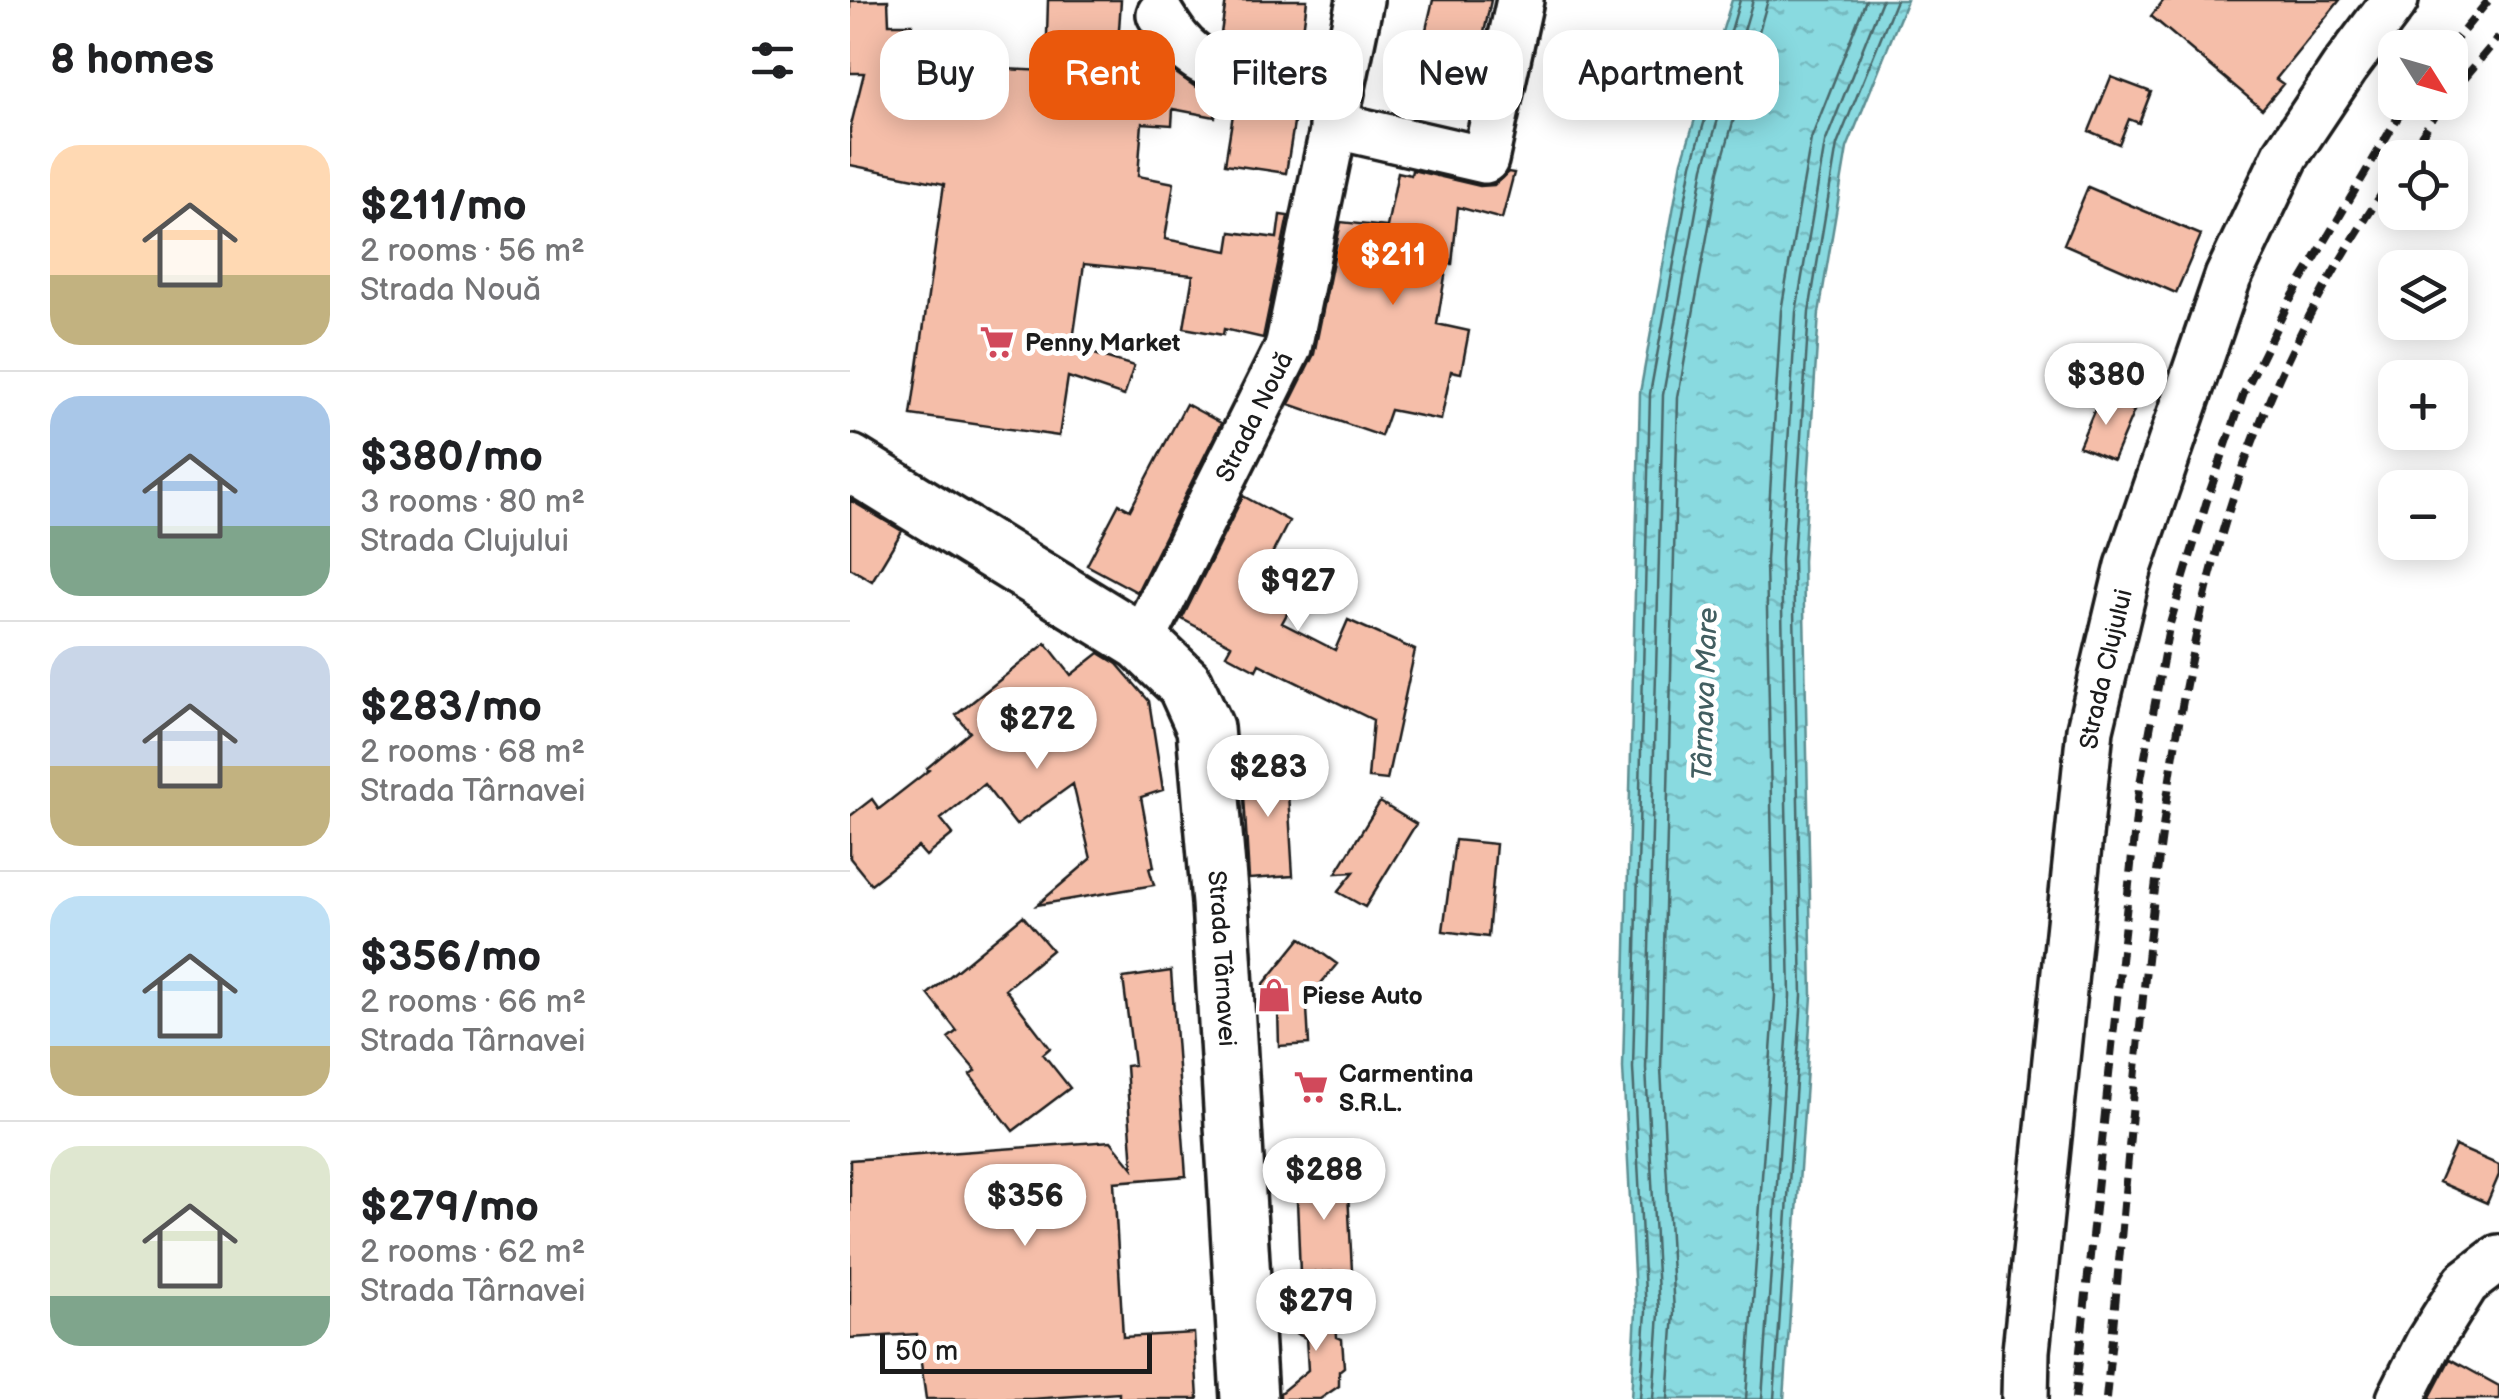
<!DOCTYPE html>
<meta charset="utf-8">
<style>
:root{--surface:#fff;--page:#f6f6f6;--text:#202124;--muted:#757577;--line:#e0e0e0;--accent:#ea580c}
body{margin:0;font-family:"Balsamiq Sans",sans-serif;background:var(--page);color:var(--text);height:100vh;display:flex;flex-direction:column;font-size:38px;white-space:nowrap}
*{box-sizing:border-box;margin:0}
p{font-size:32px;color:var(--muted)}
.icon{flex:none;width:55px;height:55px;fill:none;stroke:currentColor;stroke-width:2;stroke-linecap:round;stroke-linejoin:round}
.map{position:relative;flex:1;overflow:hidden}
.panel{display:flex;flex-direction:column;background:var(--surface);width:850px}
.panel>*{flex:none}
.top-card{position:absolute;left:30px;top:30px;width:950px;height:90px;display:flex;gap:20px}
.needle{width:65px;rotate:127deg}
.controls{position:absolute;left:1528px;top:30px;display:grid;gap:20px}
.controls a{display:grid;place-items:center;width:90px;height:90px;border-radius:20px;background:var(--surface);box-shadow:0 5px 25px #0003;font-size:50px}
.scale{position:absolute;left:30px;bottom:25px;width:272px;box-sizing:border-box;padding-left:10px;border:5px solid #1c1c1c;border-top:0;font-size:28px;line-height:35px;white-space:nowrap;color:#1c1c1c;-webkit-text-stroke:8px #fff;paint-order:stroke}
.price{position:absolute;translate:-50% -85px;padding:0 22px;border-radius:35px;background:#fff;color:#222;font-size:32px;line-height:65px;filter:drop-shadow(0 2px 5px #0008)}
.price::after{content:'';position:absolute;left:50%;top:60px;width:30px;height:22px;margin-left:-15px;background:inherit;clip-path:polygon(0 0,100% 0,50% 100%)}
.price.selected{background:var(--accent);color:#fff}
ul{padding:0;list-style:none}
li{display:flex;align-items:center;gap:30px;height:250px;padding:0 50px}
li+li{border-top:2px solid var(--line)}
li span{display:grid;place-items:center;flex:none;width:280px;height:200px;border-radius:30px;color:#555}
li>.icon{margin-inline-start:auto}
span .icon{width:120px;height:120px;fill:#fffc;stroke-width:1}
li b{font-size:42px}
h2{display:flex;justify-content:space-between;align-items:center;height:120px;padding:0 50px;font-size:42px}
.pill{padding:0 35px;border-radius:30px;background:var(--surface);box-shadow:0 5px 25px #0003;font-size:35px;line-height:90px}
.pill.selected{background:var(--accent);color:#fff}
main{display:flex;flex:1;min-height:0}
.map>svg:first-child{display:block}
.water{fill:url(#water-ripples);stroke:#5d8e92;stroke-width:2.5}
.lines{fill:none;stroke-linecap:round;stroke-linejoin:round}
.shore{stroke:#48686a;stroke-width:2.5}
.building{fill:#f5bea9;stroke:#1c1c1c;stroke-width:2.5}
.minor-casing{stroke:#1c1c1c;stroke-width:52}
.tertiary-casing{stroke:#1c1c1c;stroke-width:62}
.minor{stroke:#fff;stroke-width:45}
.tertiary{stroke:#fff;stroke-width:55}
.rail{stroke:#1c1c1c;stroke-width:8;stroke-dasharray:15 8;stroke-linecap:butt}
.labels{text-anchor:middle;stroke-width:10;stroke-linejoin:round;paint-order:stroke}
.poi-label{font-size:25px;font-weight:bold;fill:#1c1c1c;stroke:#fff;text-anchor:start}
.street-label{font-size:25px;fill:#1c1c1c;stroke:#fff}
.water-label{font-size:28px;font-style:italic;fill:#425e61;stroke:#fff}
</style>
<main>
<section class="panel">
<h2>8 homes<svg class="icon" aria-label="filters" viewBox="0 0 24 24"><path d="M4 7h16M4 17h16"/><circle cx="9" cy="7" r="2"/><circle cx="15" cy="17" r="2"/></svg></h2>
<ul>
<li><span style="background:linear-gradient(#ffd9b3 65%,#c2b280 0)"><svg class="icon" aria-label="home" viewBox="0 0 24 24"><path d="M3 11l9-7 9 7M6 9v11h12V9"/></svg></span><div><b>$211/mo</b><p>2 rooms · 56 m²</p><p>Strada Nouă</p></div></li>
<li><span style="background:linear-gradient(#a9c7e8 65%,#7fa58c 0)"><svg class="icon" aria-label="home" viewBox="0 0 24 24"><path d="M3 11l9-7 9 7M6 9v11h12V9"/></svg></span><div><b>$380/mo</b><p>3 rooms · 80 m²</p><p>Strada Clujului</p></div></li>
<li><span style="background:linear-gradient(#c9d6e8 60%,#c2b280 0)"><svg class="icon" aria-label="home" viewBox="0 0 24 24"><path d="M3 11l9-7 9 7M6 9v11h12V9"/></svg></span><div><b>$283/mo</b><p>2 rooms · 68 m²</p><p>Strada Târnavei</p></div></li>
<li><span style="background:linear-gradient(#bfe0f5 75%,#c2b280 0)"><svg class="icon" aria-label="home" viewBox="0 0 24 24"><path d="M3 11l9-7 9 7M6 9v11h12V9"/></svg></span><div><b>$356/mo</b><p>2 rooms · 66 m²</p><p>Strada Târnavei</p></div></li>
<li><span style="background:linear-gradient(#dfe7d0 75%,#7fa58c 0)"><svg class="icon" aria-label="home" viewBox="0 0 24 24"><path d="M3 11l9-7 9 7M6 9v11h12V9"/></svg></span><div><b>$279/mo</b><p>2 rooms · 62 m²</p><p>Strada Târnavei</p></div></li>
</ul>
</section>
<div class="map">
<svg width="1649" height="1399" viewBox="0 0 1649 1399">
<defs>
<pattern id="water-ripples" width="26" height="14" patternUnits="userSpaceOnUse" patternTransform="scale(2.5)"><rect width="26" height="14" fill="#89dae0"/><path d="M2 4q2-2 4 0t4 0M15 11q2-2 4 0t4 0" fill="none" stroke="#76bac0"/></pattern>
</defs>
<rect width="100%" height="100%" fill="#fff"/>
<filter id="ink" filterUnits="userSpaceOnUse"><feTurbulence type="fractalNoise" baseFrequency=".01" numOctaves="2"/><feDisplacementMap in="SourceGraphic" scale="20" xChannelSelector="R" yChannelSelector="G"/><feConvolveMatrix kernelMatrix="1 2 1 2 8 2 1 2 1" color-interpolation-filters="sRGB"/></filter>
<g filter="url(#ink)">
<path class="water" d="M 882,0 L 1057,0 L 997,148 L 969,313 L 953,561 L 962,996 L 934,1399 L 781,1399 L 786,1312 L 773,1068 L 790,393 L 832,161 Z"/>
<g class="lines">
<path class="shore" d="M 790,1399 L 796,1312 L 783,1068 L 800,394 L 842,164 L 890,0
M 803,1399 L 809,1313 L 796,1068 L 813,395 L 854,167 L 903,0
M 818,1399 L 824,1313 L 811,1068 L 828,397 L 869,171 L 918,0
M 896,1399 L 925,996 L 916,560 L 931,311 L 961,139 L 1016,0
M 912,1399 L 940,996 L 931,560 L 946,312 L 975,143 L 1032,0
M 924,1399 L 952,996 L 943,561 L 959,312 L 987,145 L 1046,0"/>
</g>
<path class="building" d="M 38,0 L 39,24 L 62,24 L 62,65 L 115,71 L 115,67 L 196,71 L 198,0 L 271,0 L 267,59 L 315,65 L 344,86 L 368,95 L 365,117 L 323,109 L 322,125 L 292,123 L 288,176 L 324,183 L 315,239 L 378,251 L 381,232 L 427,238 L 430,215 L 438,216 L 413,338 L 374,329 L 373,335 L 334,328 L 343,275 L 234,264 L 222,347 L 284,366 L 274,396 L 218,377 L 209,436 L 61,415 L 94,184 L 0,165 L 0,129 L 14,73 L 0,73 L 0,1 Z
M 376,0 L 457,0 L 450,55 L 401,49 L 370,40 Z
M 583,0 L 641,0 L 619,103 L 561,93 Z
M 1314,0 L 1490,0 L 1426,79 L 1433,84 L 1412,109 L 1301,16 Z
M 1261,77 L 1301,92 L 1289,123 L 1279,119 L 1269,144 L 1239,131 Z
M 385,102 L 446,111 L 436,173 L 375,164 Z
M 562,170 L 630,186 L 644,185 L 658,172 L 664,173 L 652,219 L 608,207 L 602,264 L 597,264 L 587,324 L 619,331 L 611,373 L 601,371 L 591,420 L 540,410 L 531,436 L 439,404 L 464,354 L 491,222 L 537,227 L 548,172 L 561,175 Z
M 1238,187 L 1351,235 L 1326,293 L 1214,244 Z
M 1250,397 L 1284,411 L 1263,460 L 1229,446 Z
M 336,404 L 371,423 L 287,592 L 237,565 L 269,504 L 280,510 Z
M 393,496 L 439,521 L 408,581 L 444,601 L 432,623 L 485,650 L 498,620 L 565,650 L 537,780 L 518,778 L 523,720 L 409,664 L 406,670 L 376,654 L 381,645 L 332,619 Z
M 0,500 L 52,531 L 22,581 L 0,568 Z
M 196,643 L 221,675 L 249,653 L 267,664 L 299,701 L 313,790 L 291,797 L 304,867 L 299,868 L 304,885 L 187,905 L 241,859 L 223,784 L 166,825 L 134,784 L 91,819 L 103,834 L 76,856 L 68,847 L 21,884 L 0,858 L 0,816 L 22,799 L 29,809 L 79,770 L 77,768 L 120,732 L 106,715 Z
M 436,760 L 443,876 L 399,879 L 392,763 Z
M 530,802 L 566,824 L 515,907 L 488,892 L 504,872 L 486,873 Z
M 605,840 L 646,844 L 638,937 L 593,931 Z
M 173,916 L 202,950 L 155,989 L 200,1048 L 193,1054 L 220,1088 L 163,1131 L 120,1075 L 126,1071 L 98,1038 L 107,1031 L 78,994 Z
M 451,938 L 487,964 L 461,995 L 457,1008 L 459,1044 L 429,1046 L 428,1010 L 414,1011 L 413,985 Z
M 321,971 L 336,1176 L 264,1182 L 273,1337 L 344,1333 L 348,1399 L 269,1399 L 269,1393 L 181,1399 L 76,1399 L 67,1334 L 0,1338 L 0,1160 L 261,1141 L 283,1168 L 276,1066 L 284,1065 L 273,978 Z
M 1605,1146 L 1649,1165 L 1649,1175 L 1637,1203 L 1589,1182 Z
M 497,1173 L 502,1271 L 450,1273 L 446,1176 Z
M 440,1299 L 486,1320 L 487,1337 L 492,1339 L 494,1367 L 489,1371 L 489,1386 L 470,1399 L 430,1399 L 430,1393 L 458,1370 L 456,1338 L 443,1332 Z
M 1600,1359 L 1649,1386 L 1649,1399 L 1579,1399 Z"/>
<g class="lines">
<g class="minor-casing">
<g id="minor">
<path d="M 310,14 C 320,30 329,45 345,56 C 372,77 454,84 490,91"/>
<path d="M 483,125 L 635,160 L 670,0"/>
<path id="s1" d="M 291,642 L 438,348 L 510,0"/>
<path id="s2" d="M 1175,1399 L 1176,1351 L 1240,729 L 1279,566 L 1378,277 L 1436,155 L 1494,68 L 1545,0"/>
<path d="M 1550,1399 L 1579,1342 L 1616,1283 L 1649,1258"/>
</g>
</g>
<g class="tertiary-casing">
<g id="tertiary">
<path id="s3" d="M 0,463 L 291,642 L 335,684 L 355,728 L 370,903 L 399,1399"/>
</g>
</g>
<use href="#minor" class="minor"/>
<use href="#tertiary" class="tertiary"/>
<path class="rail" d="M 1599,48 L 1639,0
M 1600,95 L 1649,37
M 1556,158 L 1594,102
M 1225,1399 L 1289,789 L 1319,627 L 1358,497 L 1394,393 L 1438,304 L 1557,102
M 1256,1399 C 1274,1224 1285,1048 1307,873 C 1326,723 1351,574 1406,433 C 1441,342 1490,255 1545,174"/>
</g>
</g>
<defs>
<g id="supermarket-bare" transform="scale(2.7)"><path d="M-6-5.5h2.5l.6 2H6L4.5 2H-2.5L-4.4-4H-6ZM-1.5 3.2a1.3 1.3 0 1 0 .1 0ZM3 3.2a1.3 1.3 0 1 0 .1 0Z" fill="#d1495b" stroke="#fff" stroke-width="2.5" paint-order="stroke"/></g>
<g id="shop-bare" transform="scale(2.7)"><path d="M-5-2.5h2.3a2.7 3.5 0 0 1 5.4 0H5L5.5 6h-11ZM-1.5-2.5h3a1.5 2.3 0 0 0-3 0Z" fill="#d1495b" stroke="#fff" stroke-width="2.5" paint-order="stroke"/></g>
</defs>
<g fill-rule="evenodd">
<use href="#supermarket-bare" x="147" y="342"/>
<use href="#shop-bare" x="424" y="995"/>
<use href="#supermarket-bare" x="461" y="1087"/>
</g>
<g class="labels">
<g class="poi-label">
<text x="175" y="351">Penny Market</text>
<text x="452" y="1004">Piese Auto</text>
<text x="489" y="1082">Carmentina<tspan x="489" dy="29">S.R.L.</tspan></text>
</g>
<g class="street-label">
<text dy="9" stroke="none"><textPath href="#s1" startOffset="252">Strada Nouă</textPath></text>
<text dy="9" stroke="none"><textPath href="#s2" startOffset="735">Strada Clujului</textPath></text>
<text dy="9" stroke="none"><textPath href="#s3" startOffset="682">Strada Târnavei</textPath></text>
</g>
<g class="water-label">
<text transform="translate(854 694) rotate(-88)" y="10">Târnava Mare</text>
</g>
</g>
</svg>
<div class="controls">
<a><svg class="needle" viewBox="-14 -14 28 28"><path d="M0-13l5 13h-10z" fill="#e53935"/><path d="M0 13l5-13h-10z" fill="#757577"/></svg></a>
<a><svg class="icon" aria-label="locate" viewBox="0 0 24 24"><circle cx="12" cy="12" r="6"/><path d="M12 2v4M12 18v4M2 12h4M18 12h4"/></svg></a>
<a><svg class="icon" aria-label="layers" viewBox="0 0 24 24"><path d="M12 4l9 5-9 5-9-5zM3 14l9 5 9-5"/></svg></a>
<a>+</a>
<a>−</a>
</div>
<div class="scale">50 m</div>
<b class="price selected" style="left:543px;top:308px">$211</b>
<b class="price" style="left:1256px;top:428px">$380</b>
<b class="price" style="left:448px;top:634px">$927</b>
<b class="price" style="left:187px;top:772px">$272</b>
<b class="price" style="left:418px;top:820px">$283</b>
<b class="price" style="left:474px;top:1223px">$288</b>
<b class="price" style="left:175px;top:1249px">$356</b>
<b class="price" style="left:466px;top:1354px">$279</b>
<div class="top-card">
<a class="pill">Buy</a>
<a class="pill selected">Rent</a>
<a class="pill">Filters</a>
<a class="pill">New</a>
<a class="pill">Apartment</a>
</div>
</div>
</main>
